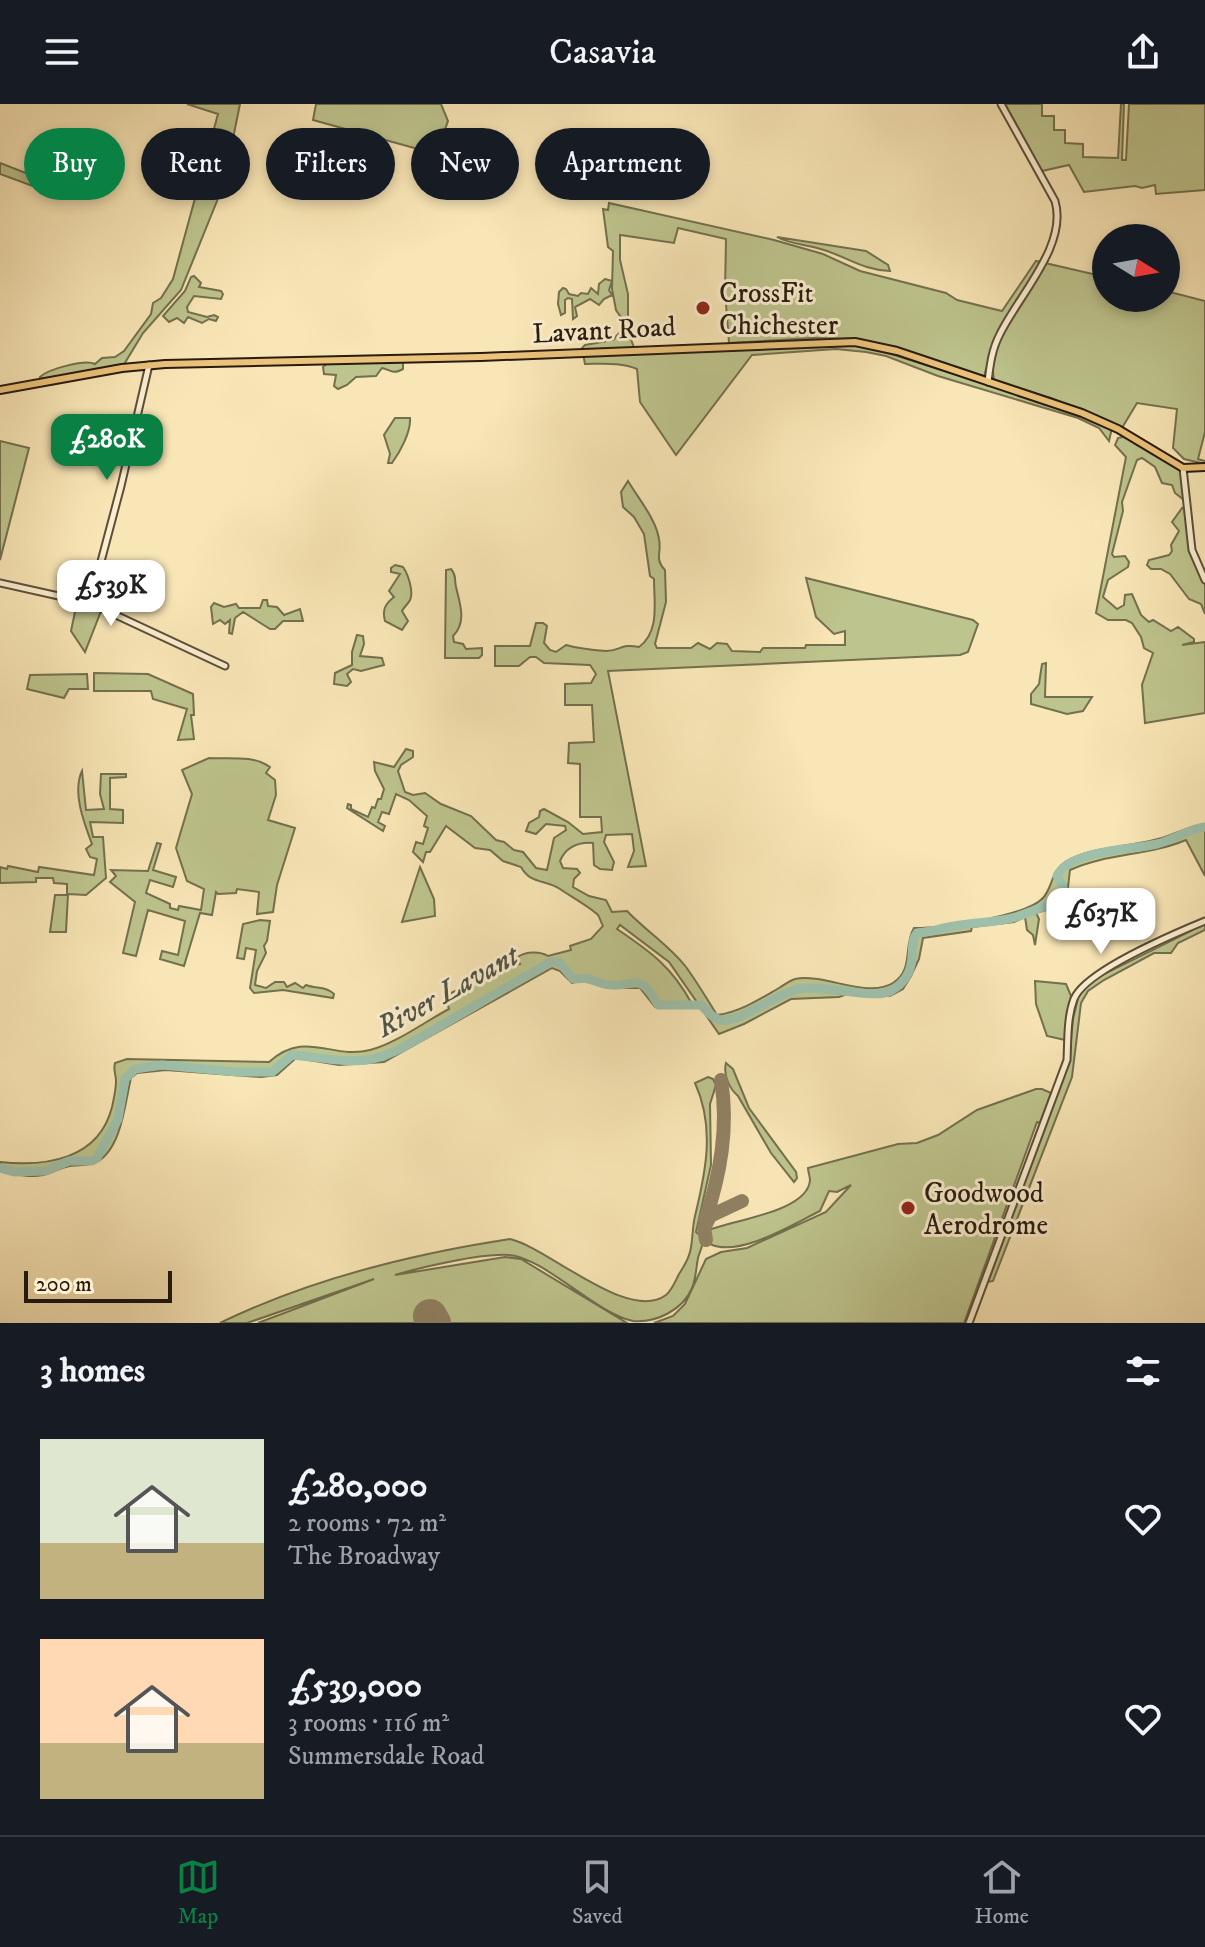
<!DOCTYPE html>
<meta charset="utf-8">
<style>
:root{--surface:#171b24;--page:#242831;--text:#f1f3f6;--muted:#9ea1a6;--line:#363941;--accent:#0b8043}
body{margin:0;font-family:"IM FELL DW Pica",serif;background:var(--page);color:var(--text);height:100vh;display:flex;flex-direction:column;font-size:30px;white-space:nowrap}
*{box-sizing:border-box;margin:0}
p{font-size:26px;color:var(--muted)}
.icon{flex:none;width:44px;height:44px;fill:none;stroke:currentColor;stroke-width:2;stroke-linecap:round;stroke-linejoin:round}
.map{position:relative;height:1219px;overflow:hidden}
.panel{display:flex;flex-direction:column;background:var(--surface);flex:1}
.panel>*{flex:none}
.hud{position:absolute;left:24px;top:24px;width:800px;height:72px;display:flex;gap:16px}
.needle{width:52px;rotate:101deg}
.controls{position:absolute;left:1092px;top:120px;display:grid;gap:16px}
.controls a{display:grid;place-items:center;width:88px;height:88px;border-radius:50%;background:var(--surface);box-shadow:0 4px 12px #0003;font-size:40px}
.scale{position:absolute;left:24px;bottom:20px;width:148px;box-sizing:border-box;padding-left:8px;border:4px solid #281b0f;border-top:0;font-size:22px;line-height:28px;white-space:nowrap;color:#281b0f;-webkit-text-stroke:6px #fbefd0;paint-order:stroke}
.price{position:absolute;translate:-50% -68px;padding:0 18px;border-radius:16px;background:#fff;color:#222;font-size:26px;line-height:52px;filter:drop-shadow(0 2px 4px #0008)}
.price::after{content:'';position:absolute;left:50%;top:48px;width:24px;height:18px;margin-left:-12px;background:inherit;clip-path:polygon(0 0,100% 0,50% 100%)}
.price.on{background:var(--accent);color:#fff}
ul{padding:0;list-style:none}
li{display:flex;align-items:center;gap:24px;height:200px;padding:0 40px}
li span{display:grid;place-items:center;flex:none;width:224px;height:160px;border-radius:0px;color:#555}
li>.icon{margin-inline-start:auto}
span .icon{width:96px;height:96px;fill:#fffc;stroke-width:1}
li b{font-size:34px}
h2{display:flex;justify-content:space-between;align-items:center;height:96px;padding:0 40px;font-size:34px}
.tag{padding:0 28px;border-radius:36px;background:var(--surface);box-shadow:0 4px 12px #0003;font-size:28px;line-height:72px}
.tag.on{background:var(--accent);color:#fff}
header{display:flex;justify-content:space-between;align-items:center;height:104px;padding:0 40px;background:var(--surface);font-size:36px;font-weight:600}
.menu{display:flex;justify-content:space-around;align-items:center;height:112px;border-top:2px solid var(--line);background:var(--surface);font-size:22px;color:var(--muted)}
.menu a{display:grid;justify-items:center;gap:4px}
.menu .on{color:var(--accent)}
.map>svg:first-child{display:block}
.green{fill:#bec48d;stroke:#73704e;stroke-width:2}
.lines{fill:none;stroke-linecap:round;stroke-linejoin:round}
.river{stroke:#9ec0ab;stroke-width:9}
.taxiway{stroke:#908062;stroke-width:14}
.runway{stroke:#908062;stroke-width:34}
.tertiary-casing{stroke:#5c4e39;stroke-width:9}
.primary-casing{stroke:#281b0f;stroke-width:10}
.tertiary{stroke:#fbefd0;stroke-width:5}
.primary{stroke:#ecc37b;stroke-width:6}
.poi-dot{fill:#8f2418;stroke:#fbefd0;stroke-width:3}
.labels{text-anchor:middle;stroke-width:6;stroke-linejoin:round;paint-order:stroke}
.poi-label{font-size:28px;fill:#281b0f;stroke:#fbefd0;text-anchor:start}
.street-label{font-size:28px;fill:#281b0f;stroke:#fbefd0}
.water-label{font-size:30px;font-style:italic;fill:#515546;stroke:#fbefd0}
</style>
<header><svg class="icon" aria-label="menu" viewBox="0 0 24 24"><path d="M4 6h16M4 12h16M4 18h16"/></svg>Casavia<svg class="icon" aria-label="share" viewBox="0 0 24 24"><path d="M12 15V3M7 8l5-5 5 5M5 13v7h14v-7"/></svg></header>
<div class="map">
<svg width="1205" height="1219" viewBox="0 0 1205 1219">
<rect width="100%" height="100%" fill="#f9e6b6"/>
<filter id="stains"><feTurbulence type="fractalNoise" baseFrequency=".0025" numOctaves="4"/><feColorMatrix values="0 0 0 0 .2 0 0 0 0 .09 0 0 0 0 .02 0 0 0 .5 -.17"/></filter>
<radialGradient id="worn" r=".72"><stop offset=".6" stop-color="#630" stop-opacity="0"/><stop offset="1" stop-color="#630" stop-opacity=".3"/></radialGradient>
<path class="green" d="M 187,0 L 240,0 L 227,64 L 217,97 L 181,186 L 143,229 L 123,262 L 40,277 L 40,273 C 48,265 85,255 95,260 L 102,254 L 115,253 L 124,247 L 151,210 L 153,199 L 161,194 L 173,175 L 218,10 Z
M 316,0 L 441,0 L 448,17 L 436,50 L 313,16 Z
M 1005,0 L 1042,0 L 1042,12 L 1054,12 L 1054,26 L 1065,26 L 1065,39 L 1083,40 L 1083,53 L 1118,54 L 1121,0 L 1124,0 L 1122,56 L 1126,56 L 1129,0 L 1205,0 L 1205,86 L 1156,90 L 1155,81 L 1142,84 L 1135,82 L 1084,88 L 1069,61 L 1042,67 Z
M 0,59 L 64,84 L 64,89 L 60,92 L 0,70 Z
M 609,99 L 774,136 L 823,150 L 860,167 L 946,189 L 957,196 L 1002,207 L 1036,157 L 1106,173 L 1106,194 L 1166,194 L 1166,187 L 1205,197 L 1205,328 L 1198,355 L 1205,357 L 1205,360 L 1184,355 L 1173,344 L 1177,305 L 1137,299 L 1122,324 L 1051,294 L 994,277 L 993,268 L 986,265 L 984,274 L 898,244 L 854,235 L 813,234 L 729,239 L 725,187 L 726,135 L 678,124 L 674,139 L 620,131 L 620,156 L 628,190 L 628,227 L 636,249 L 835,240 L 869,243 L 1048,300 L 1112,324 L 1109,337 L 1099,324 L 1078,314 L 938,272 L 886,252 L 866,248 L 836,245 L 752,251 L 676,351 L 640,298 L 637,265 C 622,258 602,260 585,260 L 582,244 L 585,241 L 613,236 L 620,228 L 622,215 L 616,206 L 612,185 L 613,147 L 608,143 L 603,105 L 608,106 Z
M 777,133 L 866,147 L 888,161 L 890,167 C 863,166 849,154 824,146 C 809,141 789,140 777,133 Z
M 194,172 L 201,179 L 199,183 L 221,187 L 223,190 L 221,195 L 194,192 L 187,203 L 188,208 L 207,213 L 214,211 L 218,213 L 216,217 L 209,215 L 202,219 L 188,213 L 184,219 L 177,214 L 169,218 L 163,212 L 185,187 L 191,173 Z
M 605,175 L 612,177 L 609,186 L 612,191 L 604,195 L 599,201 L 590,195 L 575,203 L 577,212 L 573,215 L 572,195 L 568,194 L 565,196 L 565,209 L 561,211 L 558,200 L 559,188 L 563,184 L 566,185 L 569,190 L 578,192 L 581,189 L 588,190 L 591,184 L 598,190 L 599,180 Z
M 403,257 L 403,265 C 392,271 392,266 382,264 L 376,272 L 356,273 L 347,281 L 338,285 L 334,282 L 336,271 L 324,270 L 323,263 L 327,259 Z
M 395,314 L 410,314 C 411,328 400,348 392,359 L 388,359 L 390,350 L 384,331 Z
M 1126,332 L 1181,365 L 1184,396 L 1175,389 L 1172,381 L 1162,379 L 1155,363 L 1142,354 L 1137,356 L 1122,398 L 1123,407 L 1112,450 L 1114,453 L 1125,452 L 1129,458 L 1128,463 L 1108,476 L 1103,493 L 1117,505 L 1124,501 L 1125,491 L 1132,490 L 1141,511 L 1149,518 L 1153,516 L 1171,527 L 1178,523 L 1194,535 L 1194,538 L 1182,541 L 1205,538 L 1205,609 L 1145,619 L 1142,581 L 1153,549 L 1144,544 L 1141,533 L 1132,519 L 1126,516 L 1108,516 L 1096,509 L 1126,353 L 1115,341 L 1118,334 Z
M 0,337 L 29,344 L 0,456 Z
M 628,377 C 638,394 656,415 659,435 C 662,448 654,455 665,466 L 666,498 L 655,540 L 657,544 L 691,544 L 698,539 L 710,545 L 717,539 L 727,540 L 732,547 L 760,548 L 763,544 L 805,544 L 806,541 L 845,541 L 845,527 L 834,530 L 816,513 L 806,474 L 973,516 L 978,520 L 968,548 L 960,551 L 608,567 L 646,762 L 628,763 L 634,747 L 632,730 L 606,731 L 604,738 L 614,758 L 612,766 L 600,765 L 594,761 L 593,739 C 578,738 566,743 560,757 L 563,764 L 577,765 L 580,769 L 574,775 L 573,783 L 589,792 L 606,796 L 612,808 L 627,807 C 646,827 669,841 686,863 C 697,878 707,895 717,911 C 740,908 760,895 779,884 C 784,881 789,877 795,875 C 824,869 867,895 893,879 C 914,866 903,842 914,824 C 941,824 1025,813 1043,794 C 1053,783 1051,767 1065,758 C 1090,742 1136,743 1165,733 C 1179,728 1190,722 1205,720 L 1205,772 L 1186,736 C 1148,752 1107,749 1070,766 L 1066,800 L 1036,809 L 1039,815 L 1035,841 L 1033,831 L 1027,826 L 1025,813 L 1014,818 L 972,823 L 971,827 L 923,834 L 919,855 L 911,872 L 903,885 L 890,892 L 850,889 L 839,893 L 791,895 L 744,920 L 719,930 L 669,858 L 620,821 L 617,825 C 651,848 672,863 692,900 L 655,903 L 640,884 L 614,884 L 584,875 L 572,879 L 560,867 L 552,864 L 384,958 L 339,961 L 296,954 L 277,971 L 261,973 L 166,966 L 137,969 L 131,974 C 125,998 122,1044 97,1058 C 88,1063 76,1060 66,1063 C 58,1065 51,1069 43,1071 C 29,1074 14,1070 0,1067 L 0,1058 C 47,1063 99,1055 112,1003 C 114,994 116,986 116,977 C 116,970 113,967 115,959 L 127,955 L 269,958 C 305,925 332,956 370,946 C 395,940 426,917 449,905 L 445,892 L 499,865 L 520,860 L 517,854 C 524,847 540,847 548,852 L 571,846 L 570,842 L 591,835 L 603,822 C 601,819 600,814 598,811 C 590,803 570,792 560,785 C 545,775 531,781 521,763 L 503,757 L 490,746 L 475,744 L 446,722 L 430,748 L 426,748 L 423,758 L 413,748 L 416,738 L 423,740 L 428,724 L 424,722 L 427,712 L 409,696 L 396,690 L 389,710 L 382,708 L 378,718 L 385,722 L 383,727 L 347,704 L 348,700 L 351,701 L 351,705 L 368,713 L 372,703 L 375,704 L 378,695 L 381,695 L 384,685 L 375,667 L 374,658 L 394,663 L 406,645 L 413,647 L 413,653 L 401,661 L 398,667 L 405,688 L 413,691 L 425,689 L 441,700 L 471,712 L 496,736 L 504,738 L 514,746 L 523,748 L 536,764 L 547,766 L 554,734 L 566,726 L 565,722 L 546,720 L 536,730 L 526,727 L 529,719 L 539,713 L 540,707 L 544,705 L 568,718 L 583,730 L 602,728 L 601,713 L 580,713 L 580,660 L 568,659 L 569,639 L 594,638 L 592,601 L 565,601 L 565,580 L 591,579 L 596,570 L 590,561 L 544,559 L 536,553 L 530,553 L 519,562 L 495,562 L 495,542 L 530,542 L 536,519 L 543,519 L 547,522 L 544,539 L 550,546 L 556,548 L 566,541 C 580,545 592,546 606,547 C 620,547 621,539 639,543 C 660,528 654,498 654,475 L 650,472 L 644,430 L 634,413 L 623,403 L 621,388 Z
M 1182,404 L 1185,405 L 1197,464 L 1205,479 L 1205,510 L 1201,500 L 1189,495 L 1170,470 L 1161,465 L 1151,465 L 1147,461 L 1149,456 L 1169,451 L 1172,447 L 1171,441 L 1179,427 L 1172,418 Z
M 395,461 L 403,463 C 408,470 414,488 410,496 C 408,500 404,503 402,507 L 408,517 L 402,526 L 385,517 C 382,506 385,500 394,493 L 389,487 L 400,470 L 391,468 L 391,464 Z
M 451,465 C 457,472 454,475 456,483 C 460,500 467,518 453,532 L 454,538 L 463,540 L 466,545 L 482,544 L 482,551 L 479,554 L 445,554 L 446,466 Z
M 263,496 L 267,496 L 268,502 L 277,503 L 284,511 L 300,505 L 303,517 L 283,517 L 275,525 L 270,525 L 243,508 L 235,514 L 232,530 L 229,529 L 230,516 L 225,520 L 220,516 L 213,520 L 211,503 L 214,499 L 224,503 L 236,500 L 239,504 L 260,504 Z
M 81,500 L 101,507 L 85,548 L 71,527 L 76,503 Z
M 357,531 L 363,532 L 364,540 L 360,552 L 382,554 L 384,561 L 361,567 L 353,565 L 347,570 L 351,578 L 347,582 L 334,580 L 335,569 L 352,561 L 352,548 Z
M 1046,559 L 1045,593 L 1092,593 L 1083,607 L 1067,610 L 1031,600 L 1031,590 L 1039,580 L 1042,560 Z
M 94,569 L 148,570 L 193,590 L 194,611 L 191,611 L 194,635 L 178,636 L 187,605 L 153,595 L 151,587 L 94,587 Z
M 87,570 L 88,585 L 69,585 L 64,594 L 27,585 L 30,571 Z
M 209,654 C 228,655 254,651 270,663 L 266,669 L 275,676 L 276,691 L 268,716 L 295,724 L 277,781 L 273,808 L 257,810 L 259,788 L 237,785 L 236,789 L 218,790 L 216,788 L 212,811 L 200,809 L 184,862 L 160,855 L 162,847 L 178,851 L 185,817 L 148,806 L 136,852 L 123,849 L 135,798 L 110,778 L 116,772 L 111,766 L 148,767 L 157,739 L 161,740 L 153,766 L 176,773 L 173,783 L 150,776 L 146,789 L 170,800 L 170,804 L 178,806 L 179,802 L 201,806 L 204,785 L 187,777 L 176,744 L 192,690 L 182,666 Z
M 82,667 L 86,706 L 104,705 L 100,690 L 101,670 L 126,670 L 126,673 L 110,674 L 110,705 L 123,706 L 123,719 L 90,718 L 93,733 L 103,733 L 106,774 L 86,791 L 68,790 L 66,828 L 50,828 L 55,791 L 67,791 L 67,780 L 54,779 L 53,774 L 36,774 L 36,778 L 0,779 L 0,763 L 7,765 L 8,762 L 38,768 L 39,763 L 94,771 L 97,755 L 90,753 L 86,745 L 92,740 C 84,719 72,688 82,667 Z
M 420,763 L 434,795 L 435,812 L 402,818 Z
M 260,816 L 270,817 L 267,837 L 264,842 L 266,849 L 257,867 L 255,881 L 266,884 L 275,878 L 284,878 L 287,883 L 295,879 L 303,884 L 306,881 C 316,885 326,882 334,890 L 333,894 L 283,886 L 254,889 L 250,884 L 256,846 L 246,844 L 244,855 L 237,854 L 243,820 Z
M 1205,820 L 1205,826 L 1178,839 L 1171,849 L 1154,849 L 1104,876 L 1088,887 L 1081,899 L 1072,973 L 993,1177 L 988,1178 L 1069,956 L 1073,915 L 1079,890 L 1096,874 Z
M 1035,877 L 1066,880 L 1071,892 L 1065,936 L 1047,932 L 1036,900 Z
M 726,959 L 733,965 L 749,1004 L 796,1068 L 797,1074 L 794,1078 L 771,1049 L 738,992 C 729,984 723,971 726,959 Z
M 708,973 L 713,975 L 716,981 L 710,1000 L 711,1061 L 696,1128 C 707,1137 701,1143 698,1154 C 696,1164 696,1175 692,1184 C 683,1206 656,1219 633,1217 C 595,1209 545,1154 509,1151 C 482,1149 422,1163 395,1171 L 505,1153 L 521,1155 L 627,1219 L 258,1219 L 374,1175 L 247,1219 L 220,1219 C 310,1175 412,1150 510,1135 C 549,1144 628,1219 666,1191 C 672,1186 675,1178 679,1170 C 683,1164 688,1156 690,1148 C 693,1137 692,1124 695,1112 C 706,1067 715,1023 695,979 Z
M 1036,985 L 1042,985 L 1051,989 L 1040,1019 L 1037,1018 L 964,1219 L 654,1219 L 673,1212 L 685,1200 L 706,1155 L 721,1148 L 747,1144 L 826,1108 L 851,1081 L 837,1088 L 829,1087 L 820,1107 C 793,1120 739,1154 710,1140 L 707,1133 L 709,1126 C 732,1116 808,1108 810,1076 C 810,1072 808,1068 808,1064 L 898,1040 L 917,1039 L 938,1031 L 977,1006 Z"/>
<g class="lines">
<path class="river" d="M 0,1064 L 14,1068 L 45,1067 L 69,1057 L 92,1057 L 97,1054 L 118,1015 L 125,975 L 135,965 L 162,961 L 237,968 L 272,968 L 292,951 C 319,953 346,960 372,955 C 397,950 422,932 444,920 C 480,899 515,878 551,858 L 560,859 L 573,875 C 590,873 589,876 604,880 C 633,887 638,863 658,901 L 701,901 C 707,907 712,914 720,916 C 739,920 777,889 799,885 C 822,880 875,896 891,887 C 923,868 906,841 917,829 C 931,828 941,824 954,822 C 974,818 997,819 1016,813 C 1022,811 1060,797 1062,795 C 1067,787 1061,779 1057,772 C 1069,746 1131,746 1157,740 C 1173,736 1188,725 1205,723"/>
<path class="taxiway" d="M 705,1117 C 720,1071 729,1024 721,976
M 706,1136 L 704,1124 L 710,1112 L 742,1097"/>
<path class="runway" d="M 430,1212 L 434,1219"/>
<g class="tertiary-casing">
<path id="tertiary" d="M 988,278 C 990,261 992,245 1000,230 C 1019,191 1068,141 1055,97 L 1001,0
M 1183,364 L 1192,446 L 1205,476
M 0,479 L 90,499 L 225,562
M 90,499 L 121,382 L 149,261
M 969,1219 L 1067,956 C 1068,936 1067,913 1074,895 C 1085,867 1176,829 1205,817"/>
</g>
<g class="primary-casing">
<path id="primary" d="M 0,286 L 122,264 L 165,260 L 481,253 L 855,238 L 897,247 L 1082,309 L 1118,325 L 1183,364 L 1205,363"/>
</g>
<use href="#tertiary" class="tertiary"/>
<use href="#primary" class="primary"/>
</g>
<g class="poi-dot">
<circle cx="703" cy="204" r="8"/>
<circle cx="908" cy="1104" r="8"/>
</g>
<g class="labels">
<g class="poi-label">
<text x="719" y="198">CrossFit<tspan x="719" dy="32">Chichester</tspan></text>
<text x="924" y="1098">Goodwood<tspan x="924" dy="32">Aerodrome</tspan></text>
</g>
<g class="street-label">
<text transform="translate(604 225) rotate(-3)" y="10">Lavant Road</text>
</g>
<g class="water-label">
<text transform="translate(447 887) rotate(-29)" y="10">River Lavant</text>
</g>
</g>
<rect width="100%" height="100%" filter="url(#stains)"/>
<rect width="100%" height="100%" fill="url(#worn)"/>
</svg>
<div class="controls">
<a><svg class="needle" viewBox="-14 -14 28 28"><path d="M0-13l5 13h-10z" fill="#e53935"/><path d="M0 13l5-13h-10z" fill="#9ea1a6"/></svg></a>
</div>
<div class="scale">200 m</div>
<b class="price on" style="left:107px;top:378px">£280K</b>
<b class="price" style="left:111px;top:524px">£539K</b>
<b class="price" style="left:1101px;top:852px">£637K</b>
<div class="hud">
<a class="tag on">Buy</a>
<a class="tag">Rent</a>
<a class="tag">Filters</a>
<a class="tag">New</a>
<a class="tag">Apartment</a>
</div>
</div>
<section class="panel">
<h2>3 homes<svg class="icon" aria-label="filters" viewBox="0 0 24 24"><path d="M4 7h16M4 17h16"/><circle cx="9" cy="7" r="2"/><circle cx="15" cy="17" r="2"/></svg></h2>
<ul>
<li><span style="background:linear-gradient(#dfe7d0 65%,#c2b280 0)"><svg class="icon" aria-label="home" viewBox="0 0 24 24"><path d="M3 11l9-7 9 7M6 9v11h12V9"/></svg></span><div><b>£280,000</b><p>2 rooms · 72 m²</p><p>The Broadway</p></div><svg class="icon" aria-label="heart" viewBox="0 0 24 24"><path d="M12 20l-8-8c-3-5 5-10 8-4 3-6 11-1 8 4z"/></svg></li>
<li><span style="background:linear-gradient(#ffd9b3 65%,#c2b280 0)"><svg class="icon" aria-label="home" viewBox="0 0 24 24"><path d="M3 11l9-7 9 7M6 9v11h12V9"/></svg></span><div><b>£539,000</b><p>3 rooms · 116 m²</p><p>Summersdale Road</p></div><svg class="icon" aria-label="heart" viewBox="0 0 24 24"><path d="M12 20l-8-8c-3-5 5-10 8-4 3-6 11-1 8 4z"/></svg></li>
</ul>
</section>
<nav class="menu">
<a class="on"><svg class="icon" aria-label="map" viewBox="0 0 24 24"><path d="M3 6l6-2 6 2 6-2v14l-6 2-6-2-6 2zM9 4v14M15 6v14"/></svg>Map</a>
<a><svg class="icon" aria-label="saved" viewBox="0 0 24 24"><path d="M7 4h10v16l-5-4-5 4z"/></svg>Saved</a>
<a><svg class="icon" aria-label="home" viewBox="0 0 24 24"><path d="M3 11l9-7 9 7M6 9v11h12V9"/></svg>Home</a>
</nav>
